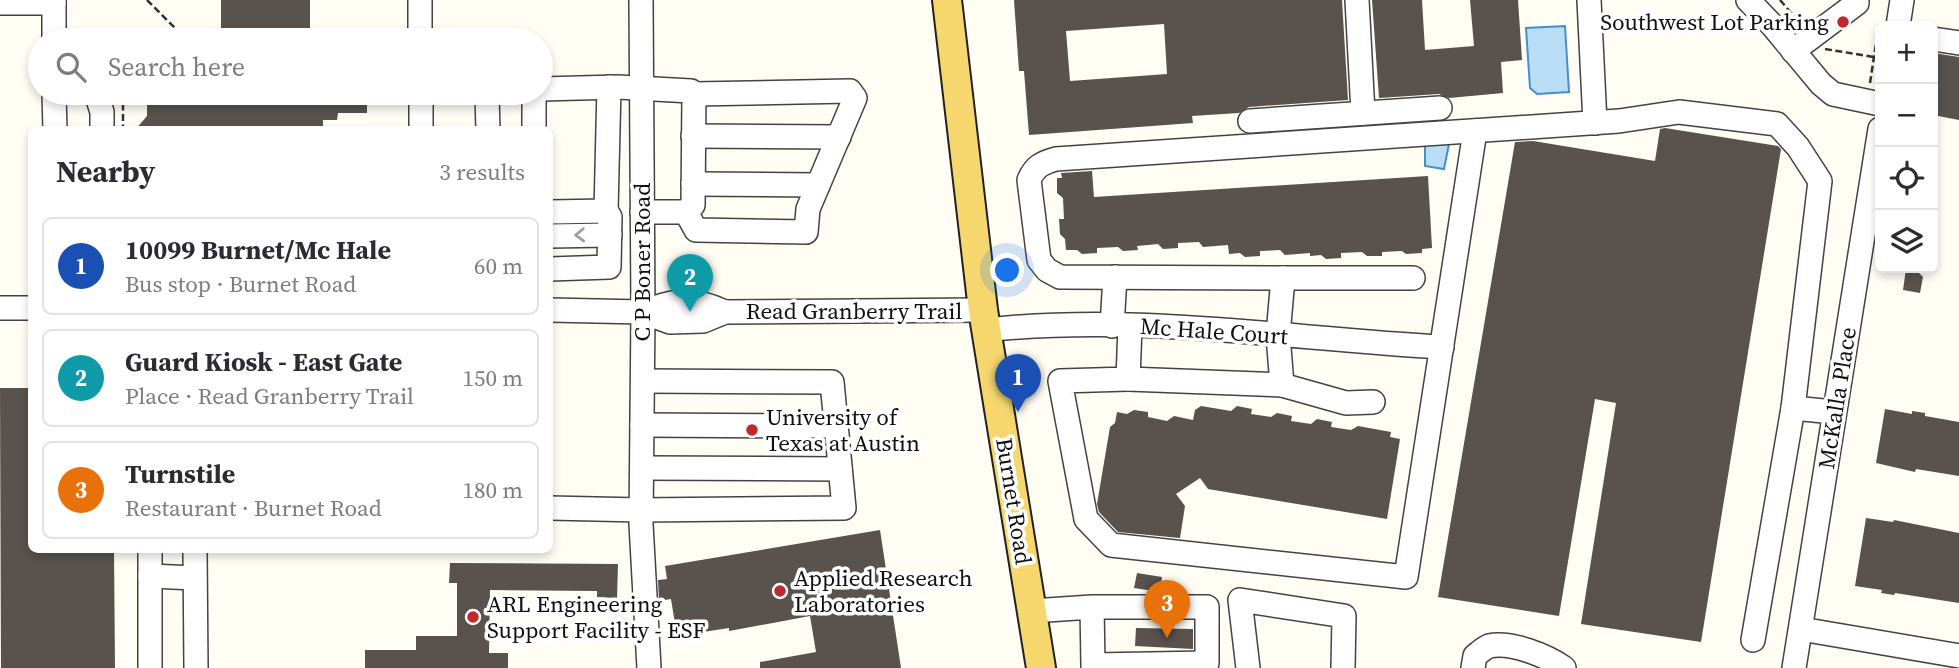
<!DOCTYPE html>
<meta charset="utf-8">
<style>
:root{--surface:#fff;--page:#f7f7f7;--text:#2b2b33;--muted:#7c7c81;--line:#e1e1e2;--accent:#b45309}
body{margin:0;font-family:"Source Serif 4",serif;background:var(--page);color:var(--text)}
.controls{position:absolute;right:21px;top:21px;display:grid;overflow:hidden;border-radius:10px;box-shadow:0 4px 10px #0003}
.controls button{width:63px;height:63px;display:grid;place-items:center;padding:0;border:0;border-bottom:2px solid var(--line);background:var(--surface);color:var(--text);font:35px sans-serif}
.you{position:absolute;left:1008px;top:271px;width:24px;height:24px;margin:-18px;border:5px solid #fff;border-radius:50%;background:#1a73e8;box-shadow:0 0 0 10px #1a73e833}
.badge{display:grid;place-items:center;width:46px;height:46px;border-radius:50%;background:var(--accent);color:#fff;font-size:23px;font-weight:700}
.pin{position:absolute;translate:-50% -58px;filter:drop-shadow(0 2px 4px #0008)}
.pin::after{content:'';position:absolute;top:37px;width:24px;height:21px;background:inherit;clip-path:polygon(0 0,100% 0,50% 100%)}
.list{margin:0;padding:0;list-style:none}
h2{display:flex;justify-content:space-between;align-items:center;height:91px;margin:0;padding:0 28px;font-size:30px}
h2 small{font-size:23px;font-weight:400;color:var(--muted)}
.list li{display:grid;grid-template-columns:46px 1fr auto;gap:21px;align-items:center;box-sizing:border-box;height:98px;margin:0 14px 14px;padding:0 14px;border:2px solid var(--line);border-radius:10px}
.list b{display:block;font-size:26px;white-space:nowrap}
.list p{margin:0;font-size:23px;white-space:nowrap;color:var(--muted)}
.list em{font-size:23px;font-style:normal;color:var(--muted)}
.icon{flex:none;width:38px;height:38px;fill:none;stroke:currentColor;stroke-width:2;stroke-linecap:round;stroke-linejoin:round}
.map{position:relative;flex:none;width:1959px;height:668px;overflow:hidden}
.search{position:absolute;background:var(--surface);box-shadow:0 4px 10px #0003;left:28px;top:28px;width:525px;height:77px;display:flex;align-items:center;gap:18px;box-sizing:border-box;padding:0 24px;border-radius:38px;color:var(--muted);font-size:26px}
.panel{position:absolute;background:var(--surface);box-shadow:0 4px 10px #0003;left:28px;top:126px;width:525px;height:427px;border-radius:10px}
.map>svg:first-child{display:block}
</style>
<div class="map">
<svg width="1959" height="668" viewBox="0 0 1959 668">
<rect width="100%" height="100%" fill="#fffdf4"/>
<g fill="#b9ddf5" stroke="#4291cb" stroke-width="2">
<path d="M1565,26l4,66 -32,2 -7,-6 -4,-60z"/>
<path d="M1425,141l24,3 -5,25 -19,-3z"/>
</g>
<g fill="#59524d" fill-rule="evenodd">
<rect x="221" y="0" width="89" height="40"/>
<path d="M1014,0h328l6,100 -99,7 -10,6 -47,3 1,7 -164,12 -5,-64h-5zM1164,24l3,50 -97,7 -4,-50z"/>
<path d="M1372,0h50l3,50 49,-4 -4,-46h48l4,60 -21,2 2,31 -54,5 -10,-4 -60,4z"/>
<path d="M1933,53l26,4v63l-26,-5z"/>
<path d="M147,93h220v20h-29l-1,7h-14v7h-39l1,3h-150l12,-14z"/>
<path d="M1665,128l113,18 3,3 -80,493 -120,-18 35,-221 -21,-4 -36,217 -121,-19 77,-455 18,-1 122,20 5,-32z"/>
<path d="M1092,171l2,26 334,-21 4,72 -10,1v4l-16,1 -4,-3 -20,1v4h-15l-5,-4 -21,1v5l-15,1 -5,-4 -11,1v-3l-25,2 -5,-5 -20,1v5l-15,1 -5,-4 -11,1 -1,-9 -25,2 -4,-5 -21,1v5l-15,1 -5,-5 -21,2 1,4 -15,1 -5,-4 -21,1v5l-15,1 -5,-4h-11l-1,-11 -5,-5 -1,-15h5l-1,-21 -6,-5v-15h5l-1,-5z"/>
<path d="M1906,269l11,2 6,6 -3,16 -17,-3z"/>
<path d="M0,388h32v162h82l1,118h-114z"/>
<path d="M1201,406l30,5 6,-5 15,3 -1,5 20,3 6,-4 15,3 -1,5 20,3 6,-5 15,3 -1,5 20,3 7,-4 33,6 -1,5 10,2 -13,80 -179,-30 -8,-11 -24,16 9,12 -5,32 -62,-6 -19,-20 -2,-8 13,-77 5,-4 2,-11 10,2 7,-4 14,2v5l19,4 7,-5 19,4 2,-10z"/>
<path d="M1885,409l27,5v-3l13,2v3l34,6v54l-43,-7 -1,3 -39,-9z"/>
<path d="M1866,518l27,4 1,-2 65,13v70l-64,-10 -1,2 -13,-2 1,-3 -27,-4z"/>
<path d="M880,530l21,138h-141v-6l56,-10 -6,-36 -81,15v-3l-52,8 -6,-37 -12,2 -1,-21 9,-1 -2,-13z"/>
<path d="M450,563l168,1 -1,34 -20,-1v-6l-107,-1 -1,63h19v15h-143v-18h51v-14h41v-53h-8z"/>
<path d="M1137,573l25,4 -2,15 -26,-4z"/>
<path d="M1136,628l57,1v20l-58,-3z"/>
</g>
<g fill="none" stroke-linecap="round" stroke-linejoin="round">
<defs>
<g id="minor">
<path d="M54,0v40"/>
<path d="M420,0v40"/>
<path d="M641,0l2,312 -2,212 8,144"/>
<path d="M1357,0l6,113"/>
<path d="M1589,0l6,123"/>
<path d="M1748,0l24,25 49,59 12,10 47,10"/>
<path d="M0,3h54"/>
<path d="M1898,26l4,-26"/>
<path d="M1933,39l26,4"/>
<path d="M1793,51l64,-48v-3"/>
<path d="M541,89l77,-2 73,4 3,3 -1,111 -7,7"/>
<path d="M54,93l1,37"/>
<path d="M96,93l6,19v18"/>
<path d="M421,93v37"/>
<path d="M484,93l3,3 1,34"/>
<path d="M1250,121l190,-13"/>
<path d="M534,130v-37"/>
<path d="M693,136l146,1"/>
<path d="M693,184l125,1"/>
<path d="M606,211l3,-124"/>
<path d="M550,212l56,-1 4,6 -1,50 -59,2"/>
<path d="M642,212h44"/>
<path d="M686,212l10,18 110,2 2,-23 47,-111 -5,-7 -156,3"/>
<path d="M550,236l60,-1"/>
<path d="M1283,278h130"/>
<path d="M0,308h32"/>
<path d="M550,310l93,2 27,10 33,-1 22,-9 258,-2"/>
<path d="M643,312c34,-13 49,-15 82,0"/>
<path d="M1112,326l3,-49"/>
<path d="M1130,326l-2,53 -68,2 26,138 25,26 295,32 69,-446"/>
<path d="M986,330c151,-17 305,9 456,17"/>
<path d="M1128,379l154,6 -4,-50 5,-57 -223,-1 -13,-7 -8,-10 -10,-80c6,-14 13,-17 27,-21l563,-38 60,-9 98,12 21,23 22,34 -27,227 -40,232"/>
<path d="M1282,385l64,18 27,-1"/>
<path d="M1793,408l41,4"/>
<path d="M642,425l194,1"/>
<path d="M642,468l198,1"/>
<path d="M550,508l91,2 203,-2 -12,-126 -189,-1"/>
<path d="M195,550l1,118"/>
<path d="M150,576l45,2"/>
<path d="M1032,611l60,-4h115v56l-114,2 -1,-58"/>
<path d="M1801,629l158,27"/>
<path d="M150,668v-118"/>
<path d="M1248,668l-8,-68 104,16 -1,52"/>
<path d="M1473,668l2,-12c5,-4 9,-8 14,-10 22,-5 58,10 75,22"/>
<path d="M1794,668l86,-539"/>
</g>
<path id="major" d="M947,0l36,310 58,358"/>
</defs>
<use href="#minor" stroke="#434343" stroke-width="26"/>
<use href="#major" stroke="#212121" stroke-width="32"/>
<g stroke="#323232" stroke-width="2.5" stroke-dasharray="7 3.5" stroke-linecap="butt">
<path d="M147,0l40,40"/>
<path d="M1780,0l19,22"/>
<path d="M176,40l5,-6"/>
<path d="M1825,49l49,8"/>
<path d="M1870,83l9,-59"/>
<path d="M123,93v37"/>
</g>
<use href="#minor" stroke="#fff" stroke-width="23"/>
<use href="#major" stroke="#f5d76d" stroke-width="28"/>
</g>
<defs><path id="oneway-chevron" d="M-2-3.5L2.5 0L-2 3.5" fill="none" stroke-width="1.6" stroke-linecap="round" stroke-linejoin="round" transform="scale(1.75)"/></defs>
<use stroke="#9f9f9f" href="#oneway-chevron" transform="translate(580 235) rotate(178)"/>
<g fill="#bf2a2d" stroke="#fff" stroke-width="2.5">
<circle cx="1843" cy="22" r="7"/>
<circle cx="752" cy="430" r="7"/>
<circle cx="780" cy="591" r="7"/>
<circle cx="473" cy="617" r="7"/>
</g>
<g text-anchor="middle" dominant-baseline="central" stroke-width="7" stroke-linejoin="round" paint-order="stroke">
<g font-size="23" fill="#101010" stroke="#fff" text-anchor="start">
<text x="1829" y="22" text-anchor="end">Southwest Lot Parking</text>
<text x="766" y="417">University of<tspan x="766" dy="26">Texas at Austin</tspan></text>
<text x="794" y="578">Applied Research<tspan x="794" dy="26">Laboratories</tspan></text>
<text x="487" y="604">ARL Engineering<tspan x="487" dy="26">Support Facility - ESF</tspan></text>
</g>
<g font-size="23" fill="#101010" stroke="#fff">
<text transform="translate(642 262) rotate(-90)">C P Boner Road</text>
<text x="854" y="311">Read Granberry Trail</text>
<text transform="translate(1214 331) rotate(4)">Mc Hale Court</text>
<text transform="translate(1837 398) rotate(-81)">McKalla Place</text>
<text transform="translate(1014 501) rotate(81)">Burnet Road</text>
</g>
</g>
</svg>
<div class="controls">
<button>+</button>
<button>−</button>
<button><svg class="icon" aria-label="locate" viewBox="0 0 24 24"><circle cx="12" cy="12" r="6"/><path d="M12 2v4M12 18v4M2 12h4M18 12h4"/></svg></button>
<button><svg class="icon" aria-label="layers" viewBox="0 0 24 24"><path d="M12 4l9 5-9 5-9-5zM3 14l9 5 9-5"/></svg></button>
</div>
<div class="you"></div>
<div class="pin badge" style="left:1018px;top:412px;background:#1a4fb4">1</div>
<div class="pin badge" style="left:690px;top:312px;background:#0f9aa8">2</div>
<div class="pin badge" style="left:1167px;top:638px;background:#e8710a">3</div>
<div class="search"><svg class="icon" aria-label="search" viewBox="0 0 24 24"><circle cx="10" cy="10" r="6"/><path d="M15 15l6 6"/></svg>Search here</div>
<section class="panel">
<h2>Nearby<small>3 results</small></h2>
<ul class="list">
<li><span class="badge" style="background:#1a4fb4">1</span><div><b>10099 Burnet/Mc Hale</b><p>Bus stop · Burnet Road</p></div><em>60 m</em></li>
<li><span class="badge" style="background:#0f9aa8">2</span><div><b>Guard Kiosk - East Gate</b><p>Place · Read Granberry Trail</p></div><em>150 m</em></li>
<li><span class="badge" style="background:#e8710a">3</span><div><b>Turnstile</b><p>Restaurant · Burnet Road</p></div><em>180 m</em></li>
</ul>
</section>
</div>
